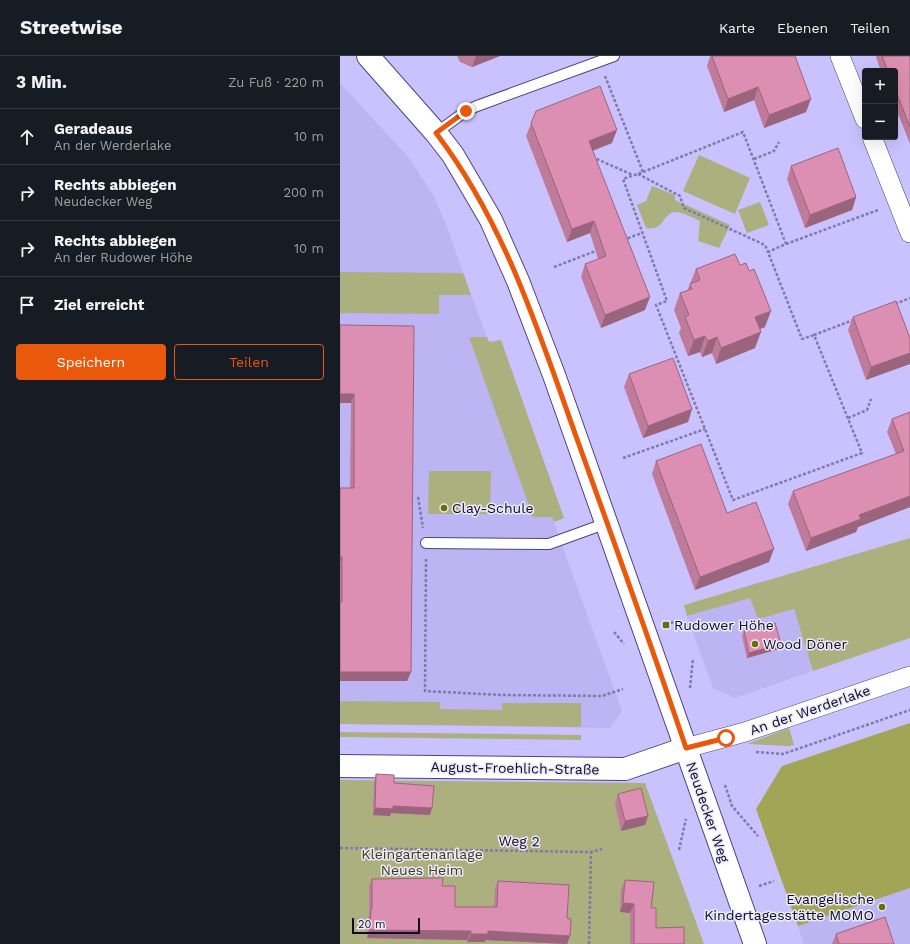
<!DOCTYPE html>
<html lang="de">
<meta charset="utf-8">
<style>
:root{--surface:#171b24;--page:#242831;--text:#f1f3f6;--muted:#9ea1a6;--line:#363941;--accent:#ea580c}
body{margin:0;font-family:"Work Sans",sans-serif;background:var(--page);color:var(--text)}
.controls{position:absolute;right:12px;top:12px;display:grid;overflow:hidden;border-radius:4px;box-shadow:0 4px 16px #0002}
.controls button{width:36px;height:36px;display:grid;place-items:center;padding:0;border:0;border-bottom:1px solid var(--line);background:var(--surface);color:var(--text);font:20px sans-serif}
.scale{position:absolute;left:12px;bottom:10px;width:68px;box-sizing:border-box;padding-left:4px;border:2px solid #100a24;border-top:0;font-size:11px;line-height:14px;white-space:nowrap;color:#100a24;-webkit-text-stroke:3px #ebeaf9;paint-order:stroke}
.stop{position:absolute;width:12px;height:12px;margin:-9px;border:3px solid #ea580c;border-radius:50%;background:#fff}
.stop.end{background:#ea580c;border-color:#fff;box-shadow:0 1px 4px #0008}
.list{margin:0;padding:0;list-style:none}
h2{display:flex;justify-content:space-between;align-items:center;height:52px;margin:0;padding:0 16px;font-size:17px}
h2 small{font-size:13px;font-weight:400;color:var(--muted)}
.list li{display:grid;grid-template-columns:26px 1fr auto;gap:12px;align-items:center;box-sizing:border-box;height:56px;padding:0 16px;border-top:1px solid var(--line)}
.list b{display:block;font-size:15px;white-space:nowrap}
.list p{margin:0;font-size:13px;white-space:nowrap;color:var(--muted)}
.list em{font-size:13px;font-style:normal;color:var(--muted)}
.actions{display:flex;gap:8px;padding:12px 16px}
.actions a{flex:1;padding:9px 0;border:1px solid var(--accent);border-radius:4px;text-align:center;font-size:14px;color:var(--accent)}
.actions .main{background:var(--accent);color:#fff}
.icon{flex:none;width:22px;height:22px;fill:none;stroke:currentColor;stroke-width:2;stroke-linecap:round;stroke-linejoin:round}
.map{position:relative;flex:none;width:570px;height:888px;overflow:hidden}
header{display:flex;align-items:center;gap:24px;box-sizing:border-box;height:56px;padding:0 20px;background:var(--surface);border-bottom:1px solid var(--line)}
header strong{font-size:19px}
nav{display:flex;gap:22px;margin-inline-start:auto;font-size:14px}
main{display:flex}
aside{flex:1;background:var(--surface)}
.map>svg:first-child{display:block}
</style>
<header>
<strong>Streetwise</strong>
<nav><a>Karte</a><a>Ebenen</a><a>Teilen</a></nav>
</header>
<main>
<aside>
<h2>3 Min.<small>Zu Fuß · 220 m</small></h2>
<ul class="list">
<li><svg class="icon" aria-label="ahead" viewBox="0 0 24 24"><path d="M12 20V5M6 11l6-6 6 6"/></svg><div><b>Geradeaus</b><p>An der Werderlake</p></div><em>10 m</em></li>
<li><svg class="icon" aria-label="right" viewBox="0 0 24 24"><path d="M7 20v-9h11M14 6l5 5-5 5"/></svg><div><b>Rechts abbiegen</b><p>Neudecker Weg</p></div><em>200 m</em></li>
<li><svg class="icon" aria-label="right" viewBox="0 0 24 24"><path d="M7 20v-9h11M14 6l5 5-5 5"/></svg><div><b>Rechts abbiegen</b><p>An der Rudower Höhe</p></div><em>10 m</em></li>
<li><svg class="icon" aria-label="arrive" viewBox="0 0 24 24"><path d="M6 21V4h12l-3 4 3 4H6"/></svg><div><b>Ziel erreicht</b></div></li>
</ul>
<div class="actions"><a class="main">Speichern</a><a>Teilen</a></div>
</aside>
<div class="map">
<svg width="570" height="888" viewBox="0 0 570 888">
<rect width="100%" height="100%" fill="#cac2fe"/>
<g fill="#bcb4f3">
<path d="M0,27l69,75 23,35 13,29 177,489 -12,17 -270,-4z"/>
<path d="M410,541l8,22 36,-10 19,62 -78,27 -22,-10 -26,-72z"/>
<path d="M570,832v56h-106l-6,-18z"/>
</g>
<g fill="#acaf7e">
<path d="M359,99l51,23 -15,36 -52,-23z"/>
<path d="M312,130l23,9v5l55,25 -11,23 -21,-7 2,-20c-7,-3 -17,-9 -25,-9 -13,1 -10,20 -29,16l-9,-23 9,-4z"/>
<path d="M420,146l9,23 -22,8 -9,-23z"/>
<path d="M0,216l123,1 8,22h-32v19l-99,-1z"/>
<path d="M129,281h18l2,5 12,-2 63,178 -10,4 -2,-5h-19z"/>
<path d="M89,415h62l-1,43h-62z"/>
<path d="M570,482v100l-97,33 -19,-62 -36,10 -8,-21 -63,18 -3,-11z"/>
<path d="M0,645l100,1v7l62,1v-7h79v24l-241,-3z"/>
<path d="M449,672l5,17 -5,1 -42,-2z"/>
<path d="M0,676l241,3v5l-241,-3z"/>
<path d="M0,724l305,3 59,161h-364z"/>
</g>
<path fill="#a2a555" d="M570,667v165l-112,38 -42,-117 26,-43z"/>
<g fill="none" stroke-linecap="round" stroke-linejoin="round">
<defs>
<g id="service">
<path d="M96,77l30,-22 11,-5 137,-50"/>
<path d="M86,487l123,1 58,-21"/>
</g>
<g id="minor">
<path d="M500,0l25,63"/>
<path d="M532,81l38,96"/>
<path d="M346,692l59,-16 165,-56"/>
</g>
<g id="tertiary">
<path d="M28,0l68,77 17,22 38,65 27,61 36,94 201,569"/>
<path d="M0,710l285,3 61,-21"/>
</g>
</defs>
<use href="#service" stroke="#4f4281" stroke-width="12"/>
<use href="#minor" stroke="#4f4281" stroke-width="20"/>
<use href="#tertiary" stroke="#4f4281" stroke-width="24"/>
<g stroke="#817aa8" stroke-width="2.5" stroke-dasharray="3 2" stroke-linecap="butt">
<path d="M265,20l38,96 -20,7 44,122 -11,4 77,195 129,-47 -48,-118 39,-15"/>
<path d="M252,101l41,18"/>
<path d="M414,103l20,-8 5,-9"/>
<path d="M303,116l100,-40 43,112 -18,8 34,87 12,-4"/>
<path d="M298,118l42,22 4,12 81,37 3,7"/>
<path d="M283,184l19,-7"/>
<path d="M446,188l92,-34"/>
<path d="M214,211l44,-17"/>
<path d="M555,248l15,-6"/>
<path d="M508,362l19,-8 4,-11"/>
<path d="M283,402l82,-29"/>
<path d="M78,441l5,31"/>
<path d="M86,503l-1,132 77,4 100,1 21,-7"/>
<path d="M326,569l13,-5"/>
<path d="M274,576l10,12"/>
<path d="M350,632l3,-30"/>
<path d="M416,696l27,2 127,-44"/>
<path d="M385,729l7,21 26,30"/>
<path d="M0,792l251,4 11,-3"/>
<path d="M339,794l7,-31"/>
<path d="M419,830l15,-5"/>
<path d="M249,888l2,-92"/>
</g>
<use href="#service" stroke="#fff" stroke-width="10"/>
<use href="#minor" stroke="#fff" stroke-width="19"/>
<use href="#tertiary" stroke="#fff" stroke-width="22"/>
</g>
<g fill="#be7b9a">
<path d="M117,0h43l-28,11 -12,-5z"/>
<path d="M370,0h85l11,56 -42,16 -10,-28 -30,12 -17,-46z"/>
<path d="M536,0h34v88l-15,-38v-35h-14l-4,-11z"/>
<path d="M196,55l76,32 -20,8 53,159 -44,18 -20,-51 4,-13 13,-5 -8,-26 -23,9 -41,-106z"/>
<path d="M451,110l65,31 -4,13 -47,18 -18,-49z"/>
<path d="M356,213l69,58 -5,2 -5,19 -39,16 -4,-11 -10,4 -2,-5 -12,4 -9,-23 2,-5 -7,-18 6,-17 7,-2z"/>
<path d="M513,261l57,21 -44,42 -18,-50z"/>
<path d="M0,269l71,347 -4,9h-67v-193h10l1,-85h-11z"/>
<path d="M289,318l63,35 -4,13 -45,16 -19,-51z"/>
<path d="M570,356v95l-52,20 -2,5 -50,19 -18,-47 5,-13 103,-37 -9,-22 5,-13z"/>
<path d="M316,405l71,52 42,49 -74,28 -43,-116z"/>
<path d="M404,575l37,13 -2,5 -32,9 -5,-22z"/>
<path d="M36,718l18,9 36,32 -39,-2 -1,3 -17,-1 1,-33z"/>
<path d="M278,738l30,22 -3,9 -24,6 -6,-28z"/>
<path d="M32,823l70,7 13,21h39l1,-18 3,-8 69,37 3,18 -3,8 -82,-4v2h-18v-2l-100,-2 1,-20 1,-4v-27z"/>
<path d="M285,824l26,28 5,20 28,16h-54v-31l-10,-1 1,-22z"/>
<path d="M496,878l3,10h-7z"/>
</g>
<g fill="#9b647d">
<path d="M136,0h24l-28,11z"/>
<path d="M418,31l-4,13 -30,12 4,-13z"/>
<path d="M471,43l-5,13 -42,16 5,-13z"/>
<path d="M277,74l-5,13 -28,11 5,-13z"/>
<path d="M516,141l-4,13 -47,18 5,-13z"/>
<path d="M254,165l-4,12 -23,9 5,-13z"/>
<path d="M310,241l-5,13 -44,18 4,-13z"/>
<path d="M431,255l-6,16 -16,6 6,-16z"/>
<path d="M421,276l-6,16 -39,16 5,-16z"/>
<path d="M365,280l-5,16 -12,4 6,-16z"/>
<path d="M377,281l-5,16 -10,4 6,-16z"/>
<path d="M570,297v11l-44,16 5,-13z"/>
<path d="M0,338h14l-3,9h-11z"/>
<path d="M352,353l-4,13 -45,16 5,-12z"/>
<path d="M570,440v11l-52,20 -2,5 -50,19 5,-13 48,-23z"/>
<path d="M434,493l-5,13 -74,28 5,-13z"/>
<path d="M0,501h2l-2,6z"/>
<path d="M441,588l-2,5 -32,9 2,-5z"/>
<path d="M0,616h71l-4,9h-67z"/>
<path d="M53,750l39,2 -2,7 -39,-2 -1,3 -17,-1 2,-7z"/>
<path d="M308,760l-3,9 -24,6 4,-10z"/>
<path d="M283,847l11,1 -4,9 -10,-1z"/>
<path d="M30,874l101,1 -4,9 -100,-2z"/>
<path d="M148,875l82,5 -3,8 -82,-4v2h-18l4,-8z"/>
</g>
<g fill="#dd8fb3" stroke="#9b647d">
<path d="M372,0h83l16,43 -42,16 -11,-28 -30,12z"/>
<path d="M542,0h28v71l-15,-38v-18h-7z"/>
<path d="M260,30l17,44 -28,11 61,156 -45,18 -20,-51 21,-8 -12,-35 -22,8 -41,-106 5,-12z"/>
<path d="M498,92l18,49 -46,18 -19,-49z"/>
<path d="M395,198l5,11 6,-2 3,8 5,-2 17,42 -16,6 6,15 -40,16 -4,-11 -9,4 -3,-5 -11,4 -9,-23 4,-2 -9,-22 12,-4 -2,-5 10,-4 -4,-11z"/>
<path d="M556,245l14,37v15l-39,14 -18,-50z"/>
<path d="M0,269l74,1 -3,346h-71v-70h2v-45h-2v-69h14v-94h-14z"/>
<path d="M333,302l19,51 -44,17 -19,-52z"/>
<path d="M570,356v84l-51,19 2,4 -50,19 -18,-47 111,-40 -12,-32z"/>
<path d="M361,388l26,69 29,-11 18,47 -74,28 -44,-116z"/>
<path d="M435,567l6,21 -32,9 -5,-22z"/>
<path d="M36,718l18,1v8l40,3 -2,22 -39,-2v3l-18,-1z"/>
<path d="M301,732l7,28 -23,5 -7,-27z"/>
<path d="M103,822l-1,8h13v21h42l1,-26 71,4 -2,33 4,1 -1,17 -82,-5v3h-17v-3l-101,-1 1,-21h1v-30z"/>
<path d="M285,824l29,2 -3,26h5v20l28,-1v17h-50v-40l-11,-1z"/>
<path d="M545,861l9,27h-55l-3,-10z"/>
</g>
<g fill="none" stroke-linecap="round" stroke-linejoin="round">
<path stroke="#ea580c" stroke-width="5" d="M126,55l-30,22c69,90 103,200 141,306 37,103 74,205 109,309l40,-10"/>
</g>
<g fill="#6b6c0e" stroke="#ebeaf9" stroke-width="1.5">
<circle cx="104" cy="452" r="4"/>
<rect x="322" y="565" width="8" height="8" rx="2"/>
<circle cx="415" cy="588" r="4"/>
<circle cx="542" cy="851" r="4"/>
</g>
<g text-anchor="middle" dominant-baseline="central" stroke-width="3" stroke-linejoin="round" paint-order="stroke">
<g font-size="14" fill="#100a24" stroke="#ebeaf9" text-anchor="start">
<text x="112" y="452">Clay-Schule</text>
<text x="334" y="569">Rudower Höhe</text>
<text x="423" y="588">Wood Döner</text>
<text x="534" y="843" text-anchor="end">Evangelische<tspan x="534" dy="16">Kindertagesstätte MOMO</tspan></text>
</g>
<g font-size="14" fill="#100a24" stroke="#ebeaf9">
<text transform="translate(470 654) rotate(-19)">An der Werderlake</text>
<text transform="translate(175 712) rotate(1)">August-Froehlich-Straße</text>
<text transform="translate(368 756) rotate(71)">Neudecker Weg</text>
<text transform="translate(179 785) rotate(1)">Weg 2</text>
</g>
<g font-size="14" fill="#3a3b18" stroke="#ebeaf9">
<text x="82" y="798">Kleingartenanlage<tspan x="82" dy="16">Neues Heim</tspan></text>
</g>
</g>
</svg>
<div class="controls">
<button>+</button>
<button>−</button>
</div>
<div class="scale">20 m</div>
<div class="stop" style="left:386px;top:682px"></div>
<div class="stop end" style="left:126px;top:55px"></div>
</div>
</main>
